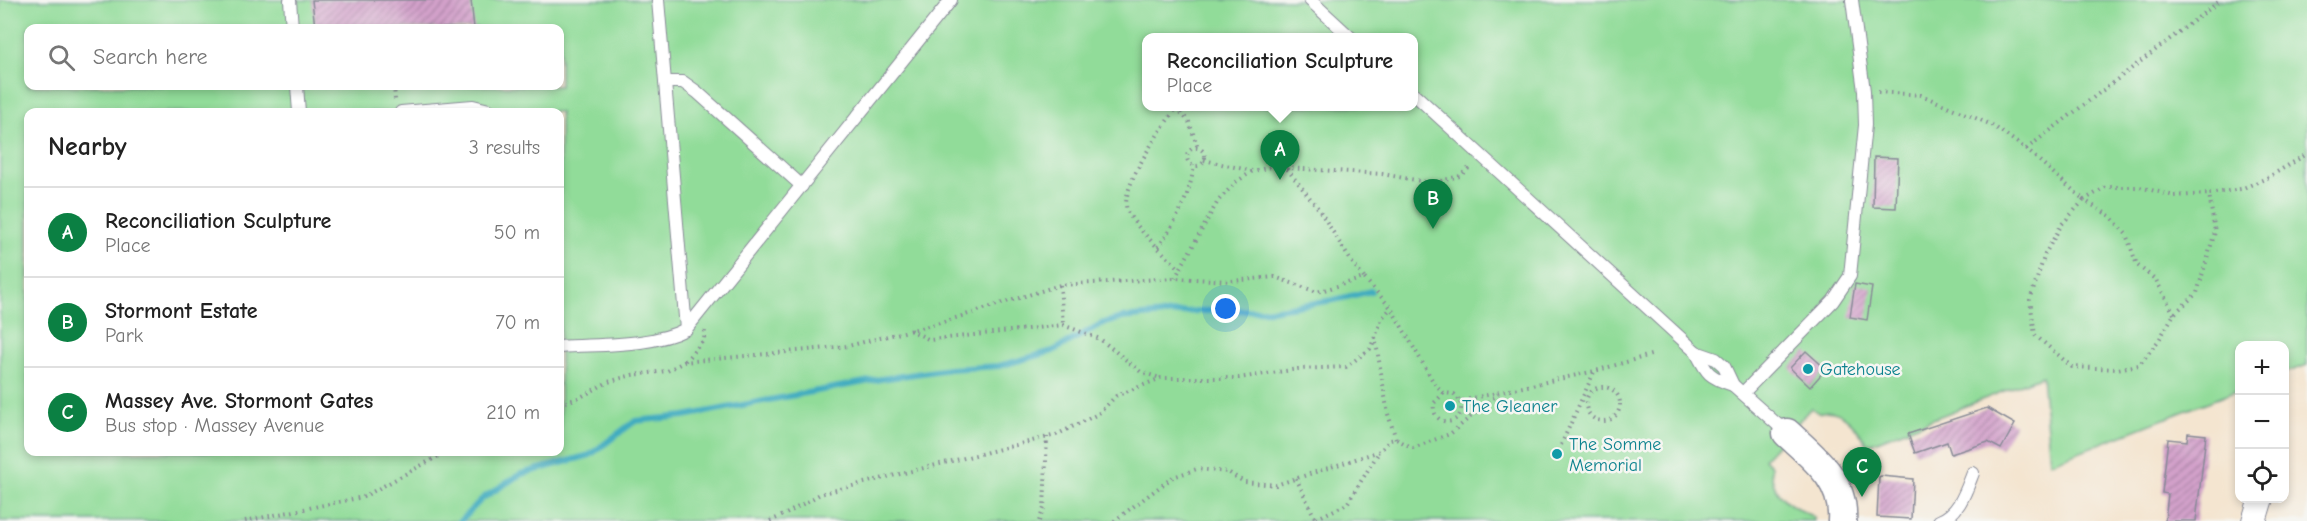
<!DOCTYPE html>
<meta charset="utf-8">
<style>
:root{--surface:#fff;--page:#f2f2f2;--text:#222;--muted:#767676;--line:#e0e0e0;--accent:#0b8043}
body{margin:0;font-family:"Comic Neue",sans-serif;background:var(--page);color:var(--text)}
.controls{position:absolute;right:18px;bottom:18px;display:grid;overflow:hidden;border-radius:12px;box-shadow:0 3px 9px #0003}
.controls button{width:54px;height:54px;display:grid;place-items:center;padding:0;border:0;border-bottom:2px solid var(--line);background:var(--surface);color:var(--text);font:30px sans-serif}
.you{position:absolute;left:1226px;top:309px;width:21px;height:21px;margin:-15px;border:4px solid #fff;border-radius:50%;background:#1a73e8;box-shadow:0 0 0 9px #1a73e833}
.badge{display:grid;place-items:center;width:39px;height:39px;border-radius:50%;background:var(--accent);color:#fff;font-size:20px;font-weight:700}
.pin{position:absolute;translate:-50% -50px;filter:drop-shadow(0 2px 3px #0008)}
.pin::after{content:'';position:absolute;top:32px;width:21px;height:18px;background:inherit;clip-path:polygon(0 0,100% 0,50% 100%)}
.popup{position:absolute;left:1142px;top:33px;width:276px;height:78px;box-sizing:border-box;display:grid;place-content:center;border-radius:12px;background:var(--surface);filter:drop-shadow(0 2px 4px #0005);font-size:20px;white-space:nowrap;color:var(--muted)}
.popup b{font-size:22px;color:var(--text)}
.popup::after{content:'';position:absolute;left:50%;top:100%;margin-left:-12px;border:12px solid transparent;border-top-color:var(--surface)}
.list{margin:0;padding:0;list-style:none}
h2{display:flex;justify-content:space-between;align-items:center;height:78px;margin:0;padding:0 24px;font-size:26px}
h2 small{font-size:20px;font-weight:400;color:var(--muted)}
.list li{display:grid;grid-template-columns:39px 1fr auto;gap:18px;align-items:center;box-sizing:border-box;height:90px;padding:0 24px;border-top:2px solid var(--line)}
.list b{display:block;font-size:22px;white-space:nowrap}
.list p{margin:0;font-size:20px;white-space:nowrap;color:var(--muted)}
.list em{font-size:20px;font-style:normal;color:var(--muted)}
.icon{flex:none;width:33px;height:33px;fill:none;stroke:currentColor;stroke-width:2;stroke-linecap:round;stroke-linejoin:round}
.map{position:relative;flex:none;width:2307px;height:521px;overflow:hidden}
.search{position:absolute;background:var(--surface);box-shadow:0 3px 9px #0003;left:24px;top:24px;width:540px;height:66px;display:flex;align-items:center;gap:15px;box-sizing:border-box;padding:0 21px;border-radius:12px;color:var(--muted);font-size:22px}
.panel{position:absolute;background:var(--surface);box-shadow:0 3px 9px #0003;left:24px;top:108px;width:540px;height:348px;border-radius:12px}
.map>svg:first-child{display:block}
</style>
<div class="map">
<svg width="2307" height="521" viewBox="0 0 2307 521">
<defs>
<pattern id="building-hatch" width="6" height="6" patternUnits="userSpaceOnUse" patternTransform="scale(1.5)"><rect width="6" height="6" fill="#d3a1ca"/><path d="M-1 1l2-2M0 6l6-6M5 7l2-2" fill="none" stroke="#aa84a7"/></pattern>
</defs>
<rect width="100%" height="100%" fill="#f6f6f2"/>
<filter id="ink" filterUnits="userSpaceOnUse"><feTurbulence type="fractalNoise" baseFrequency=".0167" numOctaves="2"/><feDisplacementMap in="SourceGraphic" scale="12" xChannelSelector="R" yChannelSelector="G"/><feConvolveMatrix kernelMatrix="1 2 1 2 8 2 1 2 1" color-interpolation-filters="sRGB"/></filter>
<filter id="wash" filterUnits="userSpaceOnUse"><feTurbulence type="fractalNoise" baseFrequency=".008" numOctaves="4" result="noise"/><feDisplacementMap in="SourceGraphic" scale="24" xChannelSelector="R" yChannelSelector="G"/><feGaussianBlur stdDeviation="1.35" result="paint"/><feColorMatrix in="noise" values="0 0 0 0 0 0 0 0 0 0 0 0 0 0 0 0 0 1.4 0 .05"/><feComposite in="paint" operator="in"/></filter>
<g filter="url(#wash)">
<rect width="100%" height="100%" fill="#f4e5d0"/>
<path fill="#91dc99" stroke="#56867c" stroke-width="1.5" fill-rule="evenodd" d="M0,0h2307v365l-22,8 -1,-27h-44l-1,44 -189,73 -8,-87 -175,69c-10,-18 -26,-40 -49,-32l-7,-5 -47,51 7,7c-1,30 20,40 43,51v4h-1814zM28,28h532v58h-532zM1146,38h268v68h-268zM28,112h532v340h-532z"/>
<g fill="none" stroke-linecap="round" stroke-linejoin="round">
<path stroke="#41acc0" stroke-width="6" d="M460,521l23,-23 38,-24 69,-19 45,-34 49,-5 197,-37 68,-10 50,-3 54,-15 48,-27 21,-6 75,-7 74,-1 63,-10 37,-9"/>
</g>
<g id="blocks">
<g fill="url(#building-hatch)">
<path d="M312,0h159l3,28h-159z"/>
<path d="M1874,157l24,1 -2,50 -23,-1z"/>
<path d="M1855,284l17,3 -5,33 -17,-3z"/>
<path d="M1806,351l20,18 -16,18 -20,-19z"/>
<path d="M1987,408l28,16 -14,25 -13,-7 -37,12 -4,-12 -32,11 -7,-19z"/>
<path d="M2188,433l18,2 -10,86h-31l3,-27 -6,-1 6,-54 19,2z"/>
<path d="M1881,476l32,3 -2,40 -34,-2 2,-40z"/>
</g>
</g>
</g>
<g filter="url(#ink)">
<use href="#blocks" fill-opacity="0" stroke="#888a97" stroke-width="1.5"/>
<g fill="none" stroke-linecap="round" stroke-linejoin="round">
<defs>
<g id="service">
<path d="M290,0l2,28"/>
<path d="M658,0l28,329"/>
<path d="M1310,0l41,38"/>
<path d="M665,82h18l14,10 105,94"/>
<path d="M297,86l2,26"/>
<path d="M1414,94l282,258c11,22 13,25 37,33"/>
<path d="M401,112l72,-6 16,4 1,2"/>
<path d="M560,347c38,-3 92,0 126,-18l265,-329"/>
<path d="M1696,352l20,7 8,7 9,19 54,48"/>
<path d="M1743,393l90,-92 17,-25 15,-151 -1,-34 -12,-91"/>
<path d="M1939,521c20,-7 27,-30 34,-48"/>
</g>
<path id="minor" d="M2254,521l7,-23"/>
<path id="tertiary" d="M1787,433c27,25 58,47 55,88"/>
</defs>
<use href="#service" stroke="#888a97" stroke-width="14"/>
<use href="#minor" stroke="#888a97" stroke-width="26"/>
<use href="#tertiary" stroke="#888a97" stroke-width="31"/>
<g stroke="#888a97" stroke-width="4" stroke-dasharray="1.5 4.5" stroke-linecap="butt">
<path d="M394,86l1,14"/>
<path d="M1878,92l43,3 71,30 34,24 195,-149"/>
<path d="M1178,106c-14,18 -59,82 -51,104 6,16 40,46 53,59"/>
<path d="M1177,108l12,14 9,26"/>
<circle cx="1196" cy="157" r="9"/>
<path d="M2026,149l58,51 -22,24 -17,30 -15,46 5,35 37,32 45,2 22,-4 20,-25 15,-26 23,-21 18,-61 -6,-38 32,-5 26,-11 40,-24"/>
<path d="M1204,160l48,11"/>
<path d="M1287,169l31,39 33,53 13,17"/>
<path d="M1158,247c18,-25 32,-51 36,-82"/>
<path d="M1175,278l43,-77 18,-19 17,-11 19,-4 110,7 50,9 28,-7 9,-8"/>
<path d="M1060,285l3,40"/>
<path d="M2174,314l-18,-34 -19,-15 -11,-31 -16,-18 -26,-16 22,-13h34l34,9 35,-2"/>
<path d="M910,330l20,10 133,-15 37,14 41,33 19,6"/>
<path d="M1375,337l13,77 8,25"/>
<path d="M685,361l19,-21 1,-9"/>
<circle cx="1603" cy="404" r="17"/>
<path d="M1444,393l-10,10c-4,26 34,24 26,-2"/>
<path d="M560,404l21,-7 27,-15 24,-7 35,-4 17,-9 164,-16 92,-23 120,-38 115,-7 56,3 44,-4 42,15 47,-14 27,30 43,75 10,10 10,1 6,7 135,-30 59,-17"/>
<path d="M1561,445l33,-73"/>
<path d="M1296,478l19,40 -2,1"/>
<path d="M245,521l118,-24 83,-45"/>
<path d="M770,521l16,-7 34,-20 236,-59 42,-21 18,-18 45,-18h78l59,-9 48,-2 24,-18 13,-32 8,-9"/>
<path d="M1039,521l5,-13 3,-71"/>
<path d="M1114,521l59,-44 24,-8 31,3 16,10 32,3 104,-34 10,-11 6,-1 17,9 37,-14 48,-40"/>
<path d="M1311,521l36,-17 32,-52"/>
</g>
<use href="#service" stroke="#fff" stroke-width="12"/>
<use href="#minor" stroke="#fff" stroke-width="24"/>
<use href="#tertiary" stroke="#fff" stroke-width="28"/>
</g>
</g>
<g fill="#0f9aa8" stroke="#f6f6f2" stroke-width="2">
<circle cx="1808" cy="369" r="6"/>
<circle cx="1450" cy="406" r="6"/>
<circle cx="1557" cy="454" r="6"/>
</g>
<g text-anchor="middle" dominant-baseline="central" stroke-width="5" stroke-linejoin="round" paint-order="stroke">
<g font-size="18" fill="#0d838f" stroke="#f6f6f2" text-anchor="start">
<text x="1820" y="369">Gatehouse</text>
<text x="1462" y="406">The Gleaner</text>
<text x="1569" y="444">The Somme<tspan x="1569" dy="21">Memorial</tspan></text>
</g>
</g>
</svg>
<div class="controls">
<button>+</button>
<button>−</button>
<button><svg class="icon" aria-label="locate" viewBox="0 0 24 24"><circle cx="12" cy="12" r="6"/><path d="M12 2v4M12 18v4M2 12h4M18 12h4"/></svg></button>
</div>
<div class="you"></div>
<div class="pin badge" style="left:1280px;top:180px">A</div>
<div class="popup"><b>Reconciliation Sculpture</b>Place</div>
<div class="pin badge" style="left:1433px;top:229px">B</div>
<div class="pin badge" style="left:1862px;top:497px">C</div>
<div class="search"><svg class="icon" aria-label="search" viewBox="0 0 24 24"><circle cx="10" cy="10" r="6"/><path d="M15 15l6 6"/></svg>Search here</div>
<section class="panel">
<h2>Nearby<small>3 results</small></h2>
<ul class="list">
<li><span class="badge">A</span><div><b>Reconciliation Sculpture</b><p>Place</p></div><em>50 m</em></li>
<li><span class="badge">B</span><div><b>Stormont Estate</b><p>Park</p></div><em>70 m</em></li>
<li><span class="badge">C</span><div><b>Massey Ave. Stormont Gates</b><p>Bus stop · Massey Avenue</p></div><em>210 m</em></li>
</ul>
</section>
</div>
